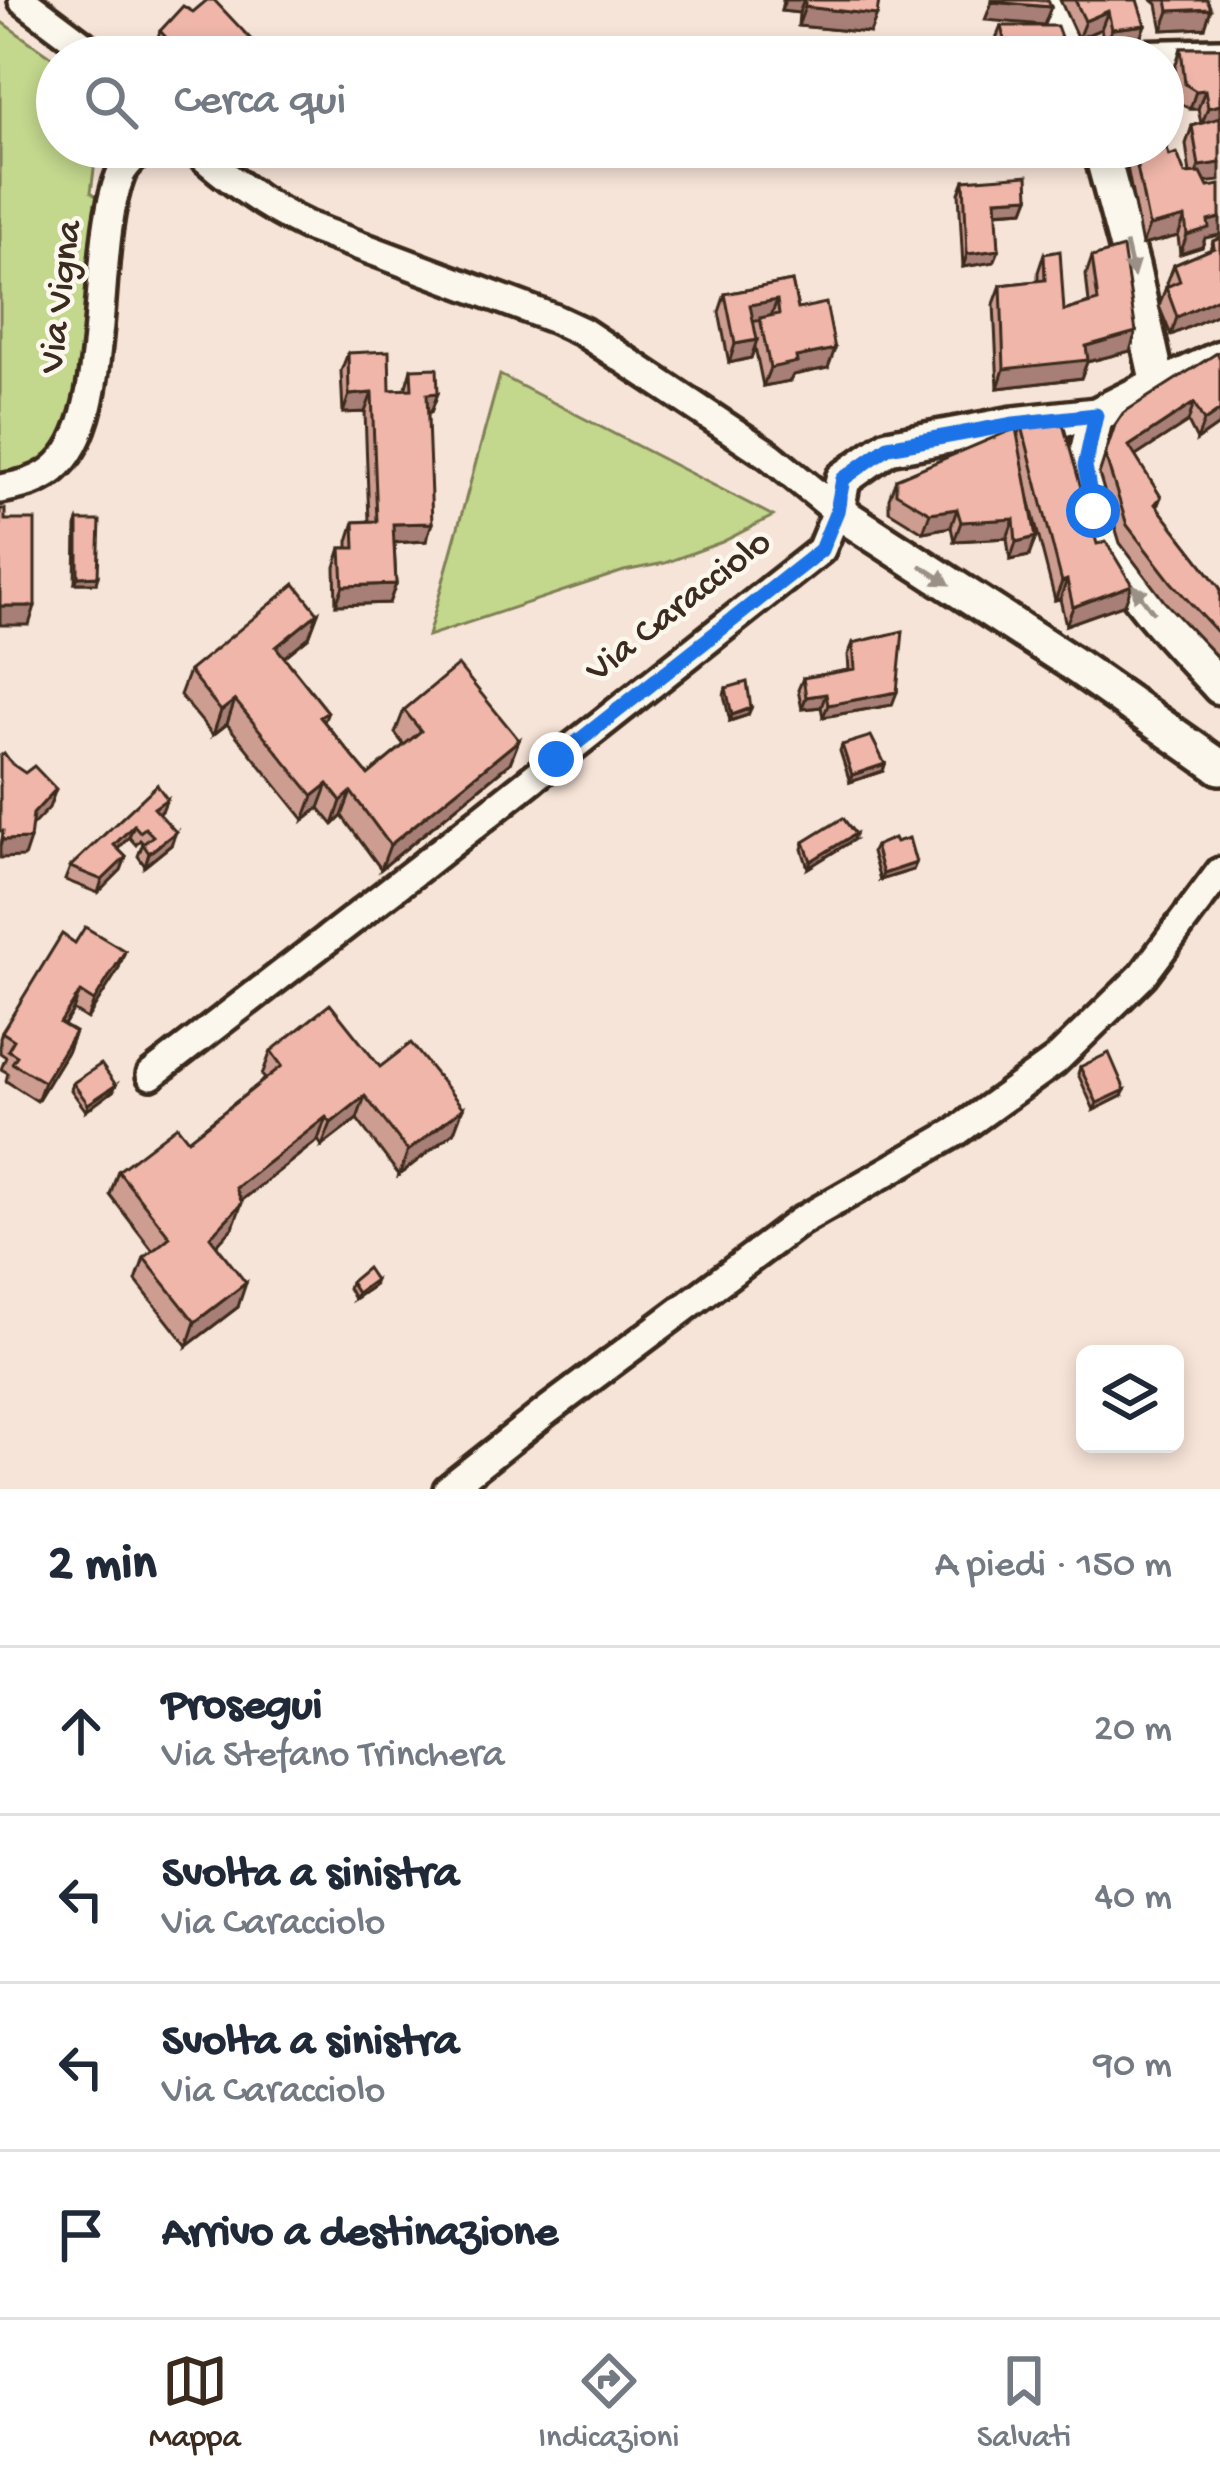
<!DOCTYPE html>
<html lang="it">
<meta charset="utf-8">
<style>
:root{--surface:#fff;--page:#f2f2f3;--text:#1f2937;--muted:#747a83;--line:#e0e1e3;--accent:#3b2a1e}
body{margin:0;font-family:"Gochi Hand",sans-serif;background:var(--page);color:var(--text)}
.controls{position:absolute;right:36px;bottom:36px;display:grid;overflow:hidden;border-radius:18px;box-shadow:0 6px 18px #0003}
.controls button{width:108px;height:108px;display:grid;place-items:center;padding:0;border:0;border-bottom:3px solid var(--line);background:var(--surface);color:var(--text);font:60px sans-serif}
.stop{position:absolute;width:36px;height:36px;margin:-27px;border:9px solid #1a73e8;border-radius:50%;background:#fff}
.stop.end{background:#1a73e8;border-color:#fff;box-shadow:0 3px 12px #0008}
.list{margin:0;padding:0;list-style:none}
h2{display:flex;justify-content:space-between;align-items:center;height:156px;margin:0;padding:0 48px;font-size:51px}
h2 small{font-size:39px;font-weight:400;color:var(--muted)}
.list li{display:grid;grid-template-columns:78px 1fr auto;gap:36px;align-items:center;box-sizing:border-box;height:168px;padding:0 48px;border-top:3px solid var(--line)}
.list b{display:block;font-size:45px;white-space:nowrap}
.list p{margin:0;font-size:39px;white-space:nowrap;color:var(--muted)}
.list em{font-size:39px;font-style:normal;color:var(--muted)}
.icon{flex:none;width:66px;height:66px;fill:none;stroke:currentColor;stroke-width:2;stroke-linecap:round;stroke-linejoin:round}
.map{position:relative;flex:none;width:1220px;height:1489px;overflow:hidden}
.search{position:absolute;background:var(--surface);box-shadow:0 6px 18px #0003;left:36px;right:36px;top:36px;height:132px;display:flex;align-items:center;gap:30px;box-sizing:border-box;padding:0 42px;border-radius:66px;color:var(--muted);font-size:45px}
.sheet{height:828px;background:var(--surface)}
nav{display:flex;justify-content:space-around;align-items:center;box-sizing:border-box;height:168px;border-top:3px solid var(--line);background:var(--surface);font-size:33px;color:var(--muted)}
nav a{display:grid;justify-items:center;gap:6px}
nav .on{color:var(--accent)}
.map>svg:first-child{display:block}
</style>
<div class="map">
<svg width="1220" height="1489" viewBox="0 0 1220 1489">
<rect width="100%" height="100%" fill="#f7e4d8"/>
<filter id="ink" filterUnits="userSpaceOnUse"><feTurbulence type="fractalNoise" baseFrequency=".00833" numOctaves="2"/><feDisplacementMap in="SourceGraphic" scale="24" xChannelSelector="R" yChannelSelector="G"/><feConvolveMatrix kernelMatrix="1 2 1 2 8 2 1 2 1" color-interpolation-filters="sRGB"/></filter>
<g filter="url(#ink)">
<g fill="#c3d78d" stroke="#7f8056" stroke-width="3">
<path d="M0,21l57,40v86h40l-6,45 9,7 -19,190 -26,63 -32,23 -23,2z"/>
<path d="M500,375l273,141 -51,26 -57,21 -41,8 -196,65z"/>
</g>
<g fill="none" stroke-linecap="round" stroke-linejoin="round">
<defs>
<g id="minor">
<path d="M23,0l76,57"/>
<path d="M1071,56l149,-3"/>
<path d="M1158,384l62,-29"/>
<path d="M0,489c22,-4 43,-8 59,-25 54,-53 32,-215 61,-288 4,-11 16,-20 24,-29"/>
<path d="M151,1075l270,-208 400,-317 16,-39 -67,-55 -187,-124 -28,-13 -248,-93c-44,-21 -79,-47 -115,-79"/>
<path d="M448,1489l100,-79 251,-188 157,-90 99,-71 88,-86 77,-103"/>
</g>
<g id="tertiary">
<path d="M1047,0l24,57"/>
<path d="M1100,147l32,119 26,118 -62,31 -82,9 -126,23 -45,32 -6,32 233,151 150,105"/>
<path d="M1096,415c-3,17 -11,37 -10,54 5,89 78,157 134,218"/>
</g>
</defs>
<use href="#minor" stroke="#3b2a1e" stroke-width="36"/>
<use href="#tertiary" stroke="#3b2a1e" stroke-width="42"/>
<use href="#minor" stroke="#fbf7ec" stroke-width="27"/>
<use href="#tertiary" stroke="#fbf7ec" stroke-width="33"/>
</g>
<g fill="#ce9d91" stroke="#3b2a1e" stroke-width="3">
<path d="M783,0h96l-9,33 -72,-7 1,-13 -18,-2z"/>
<path d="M1060,0h77l1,43 -33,4 -4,-18 -23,10z"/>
<path d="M1152,0h55l-2,28 -43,2 -5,-26z"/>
<path d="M1001,26l67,31h-67l-5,-18z"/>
<path d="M160,31l98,26h-90l-12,-14z"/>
<path d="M1181,48h39l-14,135 -1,55 -3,9 -22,7 -2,-18 -36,9 -15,-78 -7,-20h43l22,27h5l-4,-30 6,-18 9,-3 -3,-14h-8l-12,-7 -3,-35z"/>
<path d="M964,180l65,17 -5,13 -28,2 3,38 -5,12 -31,5 -4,-74z"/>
<path d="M1220,238v75l-49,22 -12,-29 7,-19 2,-1 -1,-3 7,-18 36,-15 3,-9z"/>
<path d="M1044,254l20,57 25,-8 -3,-28 6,-18 44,75 -6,19 -43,11 -6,16 -83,10 -4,-84 7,-19 37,-4v-9z"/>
<path d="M792,281l6,28 30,59 -35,7 -3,6 -27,5 -8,-39 -4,11 -22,5 -10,-51 6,-18z"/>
<path d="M348,353l42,37h15l6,-21 27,24 -7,19h-3l-2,129 -32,2 2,41 -7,19 -53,2 -1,-38 6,-19h7v-7l6,-19 15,-1 -4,-109 -22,1 -2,-42z"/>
<path d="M1217,353l3,71 -23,16 -9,-18 -53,34 26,41 -4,10 63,81v72l-56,-59 -44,-58 -21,-69 16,-49z"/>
<path d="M1022,426l75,118 28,60 -59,21 -6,-26 -5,1 -27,-105 1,61 -19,4 -3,-22 -53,3 -3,-14 -28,5 -34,-21v-13l7,-19 121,-41z"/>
<path d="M78,521l18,62h-21l1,-56z"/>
<path d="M318,613l-9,24 -25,20 44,55 -4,10 44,53 36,-30 -9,-12 9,-23 115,30 -9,23 -129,106 -39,-53 -9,9 -14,-17 -15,12 -77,-96 -14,11 -33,-40 9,-24z"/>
<path d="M853,643l39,62 -69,12 -2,-10 -19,2 -4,-19 5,-12 46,-8 -1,-15z"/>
<path d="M726,688l25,20 -3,7 -18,6 -6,-26z"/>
<path d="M842,745l43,19 -2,7 -33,11 -10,-31z"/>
<path d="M157,785l5,26 -3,3 12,31 -26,21 -7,-10 5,-13 -3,-3 -4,5 -7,-8 -11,12 8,8 -5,13 -23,23 -33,-13 5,-13z"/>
<path d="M853,840l-45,28 -6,-19 2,-7z"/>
<path d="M896,842l20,21 -3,7 -33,10 -8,-28 3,-6z"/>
<path d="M75,943l50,8 -7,19 -31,49 -14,-9 -9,15 4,25 -31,51 -31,-20 2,-8 -7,-4 5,-12 -6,-4v-15l2,-6z"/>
<path d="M271,1051l109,16 74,65 -55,43 -42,-56 -35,27 -4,-6 -77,61 -8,26 -17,18 22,62 -51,39 -51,-65 8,-23 9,-7 -43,-56 8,-24 70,-31 77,-61 -3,-4z"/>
<path d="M1080,1067l42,29 -28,14 -16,-36z"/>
<path d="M73,1083l40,8 -27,20 -15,-21z"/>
<path d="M350,1282l23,4 -19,13 -6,-11z"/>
</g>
<g fill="#a77f76" stroke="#3b2a1e" stroke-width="3">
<path d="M785,0h19l-5,13 -18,-2z"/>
<path d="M992,2l59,5 -7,18 -59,-5z"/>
<path d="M805,7l72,8 -7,18 -72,-7z"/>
<path d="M1211,9l-6,19 -43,2 7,-19z"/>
<path d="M1108,11l-7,18 -23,10 7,-18z"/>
<path d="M1145,25l-7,18 -33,4 7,-18z"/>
<path d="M1205,90l-7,19h-8l6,-18z"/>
<path d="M1220,105v18l-19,3 7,-18z"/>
<path d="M1220,163v18l-28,3 7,-18z"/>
<path d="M1029,197l-5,13 -33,2 5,-13z"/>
<path d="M1185,217l-7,19 -36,9 7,-19z"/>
<path d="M1220,218v17l-15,3 -3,9 -22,7 7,-19 21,-14z"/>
<path d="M999,250l-5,12 -31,5 4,-13z"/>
<path d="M1220,297v16l-49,22 6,-18z"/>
<path d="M777,300l-7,19 -26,4 6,-18z"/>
<path d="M1136,332l-6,19 -43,11 -6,16 -83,10 6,-19z"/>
<path d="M757,340l-6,18 -22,5 6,-19z"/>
<path d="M835,349l-7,19 -35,7 -3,6 -27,5 7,-18 26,-11z"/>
<path d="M372,393l-7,19 -22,1 6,-18z"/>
<path d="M438,393l-7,19h-11l7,-18z"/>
<path d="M1194,403l-6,19 -66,43 7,-19z"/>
<path d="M1220,410v14l-23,16 7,-19z"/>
<path d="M957,509l-6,18 -28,5 7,-19z"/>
<path d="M1014,519l-7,19 -53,3 7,-19z"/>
<path d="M432,523l-6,18 -39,2 6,-19z"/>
<path d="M1036,537l-7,19 -19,4 6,-18z"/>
<path d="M98,576l-2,7h-21l3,-6z"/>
<path d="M1067,580l-7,19 -5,1 7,-18z"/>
<path d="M396,584l-7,19 -53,2 7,-19z"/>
<path d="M1132,585l-7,19 -59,21 7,-18z"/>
<path d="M0,606h35l-6,19h-29z"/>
<path d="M318,613l-9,24 -42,34 9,-24z"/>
<path d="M897,692l-5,13 -69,12 5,-12z"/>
<path d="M826,694l-5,13 -19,2 4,-12z"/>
<path d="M235,700l-8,24 -14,11 8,-24z"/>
<path d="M751,708l-3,7 -18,6 2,-6z"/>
<path d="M519,740l-9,23 -129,106 9,-24z"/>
<path d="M885,764l-2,7 -33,11 2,-7z"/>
<path d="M328,784l-9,24 -15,12 9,-24z"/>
<path d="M56,789l-7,19 -23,24 7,-18z"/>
<path d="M351,792l-9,24 -9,9 8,-24z"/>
<path d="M167,799l-5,12 -12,10 4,-13z"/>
<path d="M134,825l-5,12 -20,21 5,-13z"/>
<path d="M176,832l-5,13 -26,21 4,-13z"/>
<path d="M855,834l-2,6 -45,28 3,-7z"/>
<path d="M30,839l-6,18 -24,1v-11l2,-7z"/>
<path d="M126,857l-5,13 -23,23 4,-13z"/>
<path d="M916,863l-3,7 -33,10 3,-6z"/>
<path d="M125,951l-7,19 -31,49 7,-18z"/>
<path d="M80,992l-7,18 -19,31 6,-18z"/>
<path d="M75,1032l-7,18 -31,51 7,-19z"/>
<path d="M116,1085l-3,6 -27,20 2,-7z"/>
<path d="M1125,1090l-3,6 -28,14 3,-7z"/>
<path d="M365,1096l-8,23 -35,27 9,-23z"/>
<path d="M463,1108l-9,24 -55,43 9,-24z"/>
<path d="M326,1117l-8,23 -91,72 9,-24z"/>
<path d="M242,1203l-9,24 -31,34 8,-24z"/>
<path d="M375,1280l-2,6 -19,13 3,-6z"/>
<path d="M246,1283l-8,24 -51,39 8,-24z"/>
</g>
<g fill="#efb6a9" stroke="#3b2a1e" stroke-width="3">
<path d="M207,0h7l47,50 -7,7h-69l-25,-26 23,-25 10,6z"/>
<path d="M805,0h74l-2,15 -72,-8z"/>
<path d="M992,0h56l3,7 -59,-5z"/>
<path d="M1075,0h62l8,25 -33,4 -4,-18 -23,10z"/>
<path d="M1167,0h40l4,9 -42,2z"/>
<path d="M1001,26h56l11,31h-60z"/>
<path d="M1181,48h39v57l-12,3 -3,-18 -9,1 -11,-7z"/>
<path d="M1149,51l1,6h-44l-2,-5z"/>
<path d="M1220,118v45l-21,3 -7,-40z"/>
<path d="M1163,133l6,23 8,-3 8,21 16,-1 7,14 12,-2v33l-12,3 1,7 -22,7 -2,-18 -36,9 -16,-79h30z"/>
<path d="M1028,175l1,22 -33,2 3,51 -32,4 -3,-74z"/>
<path d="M1220,238v59l-43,20 -11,-30 14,-6 -6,-16 40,-17 -1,-7z"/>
<path d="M1123,248l13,84 -50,14 2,14 -84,9 -3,-84 44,-5 -1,-26 16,-3 4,60 34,-10 -6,-44z"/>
<path d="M792,281l6,28 28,-6 9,46 -39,8 1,5 -27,6 -10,-50 19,-4 -2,-14 -27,5 7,35 -22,4 -10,-50z"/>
<path d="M389,351l1,39 22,-1 -1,-20 26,-1 1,25 -11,1 5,129 -39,1 3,60 -53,2 -2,-38h14l-1,-26 23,-1 -5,-128 -23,2 -1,-42z"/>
<path d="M1217,353l3,6v51l-16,11 -10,-18 -65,43 32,51 -6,7 65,84v47l-49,-53 -44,-57 -22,-70 10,-30 8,-12z"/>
<path d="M1061,417l36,127 9,-2 26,43 -59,22 -6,-27 -5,2 -40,-156z"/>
<path d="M1016,428l20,109 -20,5 -2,-23 -53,3 -4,-13 -27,4 -34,-20v-14z"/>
<path d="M0,509h5v11h30v86h-35z"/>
<path d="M78,521h22l-2,55 -20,1z"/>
<path d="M295,584l23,29 -42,34 52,65 -8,5 48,58 53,-44 -17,-21 54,-45 61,75 -129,105 -39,-53 -10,9 -13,-17 -15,12 -78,-96 -14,11 -32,-40z"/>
<path d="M903,631l-6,61 -69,13 -2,-11 -20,3 -3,-19 52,-9 -2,-26z"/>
<path d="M747,682l4,26 -19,7 -6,-27z"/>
<path d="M871,736l14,28 -33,11 -10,-30z"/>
<path d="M4,753l8,11 13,9 9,-7 22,23 -23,25 -3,25 -28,1 1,-9h-3v-75z"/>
<path d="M157,785l10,14 -13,9 22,24 -27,21 -6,-9 10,-8 -8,-8 -5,4 -6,-7 -20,20 12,12 -24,23 -32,-13z"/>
<path d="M843,818l12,16 -44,27 -7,-19z"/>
<path d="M894,838l2,4 13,-4 7,25 -33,11 -8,-28z"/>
<path d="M85,927l40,24 -31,50 -14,-9 -20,31 15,9 -31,50 -32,-19 5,-7 -9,-6 6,-10 -12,-8 60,-98 13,9z"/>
<path d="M330,1004l50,63 31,-24 52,65 -55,43 -43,-55 -34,27 -5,-6 -90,71 6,15 -32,34 36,46 -51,39 -51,-64 26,-21 -52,-66 59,-45 11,14 94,-74 -11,-15z"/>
<path d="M1109,1053l16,37 -28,13 -17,-36z"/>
<path d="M101,1064l15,21 -28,19 -15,-21z"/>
<path d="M367,1268l8,12 -18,13 -7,-11z"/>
</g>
<defs><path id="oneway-solid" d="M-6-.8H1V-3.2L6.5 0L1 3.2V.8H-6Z" transform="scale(3)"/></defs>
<g fill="#9b9085">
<use href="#oneway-solid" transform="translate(1130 260) rotate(77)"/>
<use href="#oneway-solid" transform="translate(935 575) rotate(33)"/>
<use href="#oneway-solid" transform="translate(1143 599) rotate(-127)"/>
</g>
</g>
<g fill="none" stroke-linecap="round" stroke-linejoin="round" filter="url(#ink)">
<path stroke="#1a73e8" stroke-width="15" d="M556,759l265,-209 16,-39 6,-32 45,-32 126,-23 82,-9 -11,51 8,45"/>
</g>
<g text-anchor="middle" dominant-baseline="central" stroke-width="9" stroke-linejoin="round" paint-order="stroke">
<g font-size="39" fill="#3b2a1e" stroke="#fbf7ec">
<text transform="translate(63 297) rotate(-83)">Via Vigna</text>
<text transform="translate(680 608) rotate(-38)">Via Caracciolo</text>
</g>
</g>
</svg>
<div class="controls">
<button><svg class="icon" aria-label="layers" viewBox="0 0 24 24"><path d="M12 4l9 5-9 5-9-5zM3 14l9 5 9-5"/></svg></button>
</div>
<div class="stop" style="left:1093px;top:511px"></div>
<div class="stop end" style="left:556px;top:759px"></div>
<div class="search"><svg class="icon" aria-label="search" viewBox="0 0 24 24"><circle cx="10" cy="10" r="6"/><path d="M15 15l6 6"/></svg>Cerca qui</div>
</div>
<section class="sheet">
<h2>2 min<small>A piedi · 150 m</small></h2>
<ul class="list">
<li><svg class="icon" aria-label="ahead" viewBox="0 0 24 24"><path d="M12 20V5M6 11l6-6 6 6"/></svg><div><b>Prosegui</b><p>Via Stefano Trinchera</p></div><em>20 m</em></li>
<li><svg class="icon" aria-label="left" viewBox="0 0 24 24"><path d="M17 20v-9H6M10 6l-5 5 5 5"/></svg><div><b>Svolta a sinistra</b><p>Via Caracciolo</p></div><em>40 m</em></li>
<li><svg class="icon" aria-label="left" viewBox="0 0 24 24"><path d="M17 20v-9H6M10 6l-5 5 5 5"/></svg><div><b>Svolta a sinistra</b><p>Via Caracciolo</p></div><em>90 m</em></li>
<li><svg class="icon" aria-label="arrive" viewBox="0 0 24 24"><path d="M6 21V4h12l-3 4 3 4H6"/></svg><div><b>Arrivo a destinazione</b></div></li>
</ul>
</section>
<nav>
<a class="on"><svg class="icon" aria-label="map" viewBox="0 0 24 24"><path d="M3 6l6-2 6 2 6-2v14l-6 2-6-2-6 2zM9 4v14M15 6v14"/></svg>Mappa</a>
<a><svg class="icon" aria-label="directions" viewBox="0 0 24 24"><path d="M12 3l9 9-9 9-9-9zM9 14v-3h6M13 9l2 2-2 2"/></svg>Indicazioni</a>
<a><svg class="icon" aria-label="saved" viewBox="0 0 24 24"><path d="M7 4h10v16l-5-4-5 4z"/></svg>Salvati</a>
</nav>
